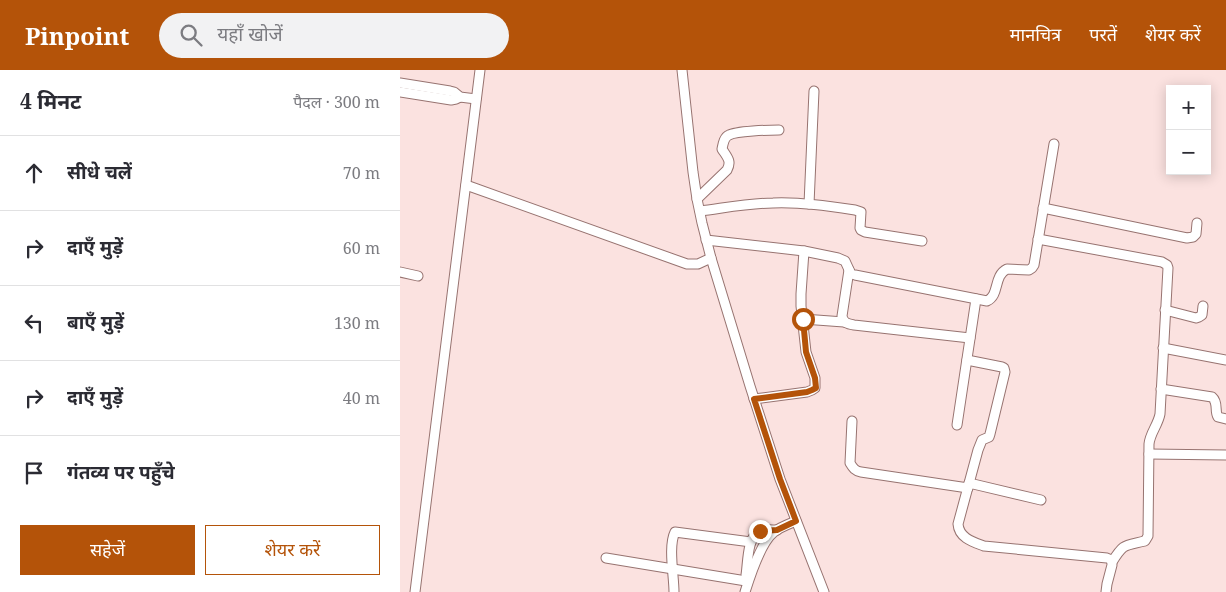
<!DOCTYPE html>
<html lang="hi">
<meta charset="utf-8">
<style>
:root{--surface:#fff;--page:#f2f2f3;--text:#2b2b33;--muted:#7c7c81;--line:#e1e1e2;--accent:#b45309}
body{margin:0;font-family:"Noto Serif","Noto Sans Devanagari",serif;background:var(--page);color:var(--text)}
.controls{position:absolute;right:15px;top:15px;display:grid;overflow:hidden;border-radius:0px;box-shadow:0 2px 12px #0003}
.controls button{width:45px;height:45px;display:grid;place-items:center;padding:0;border:0;border-bottom:1px solid var(--line);background:var(--surface);color:var(--text);font:25px sans-serif}
.stop{position:absolute;width:15px;height:15px;margin:-11px;border:4px solid #b45309;border-radius:50%;background:#fff}
.stop.end{background:#b45309;border-color:#fff;box-shadow:0 1px 5px #0008}
.list{margin:0;padding:0;list-style:none}
h2{display:flex;justify-content:space-between;align-items:center;height:65px;margin:0;padding:0 20px;font-size:21px}
h2 small{font-size:16px;font-weight:400;color:var(--muted)}
.list li{display:grid;grid-template-columns:32px 1fr auto;gap:15px;align-items:center;box-sizing:border-box;height:75px;padding:0 20px;border-top:1px solid var(--line)}
.list b{display:block;font-size:19px;white-space:nowrap}
.list em{font-size:16px;font-style:normal;color:var(--muted)}
.actions{display:flex;gap:10px;padding:15px 20px}
.actions a{flex:1;padding:11px 0;border:1px solid var(--accent);border-radius:0px;text-align:center;font-size:18px;color:var(--accent)}
.actions .main{background:var(--accent);color:#fff}
.icon{flex:none;width:28px;height:28px;fill:none;stroke:currentColor;stroke-width:2;stroke-linecap:round;stroke-linejoin:round}
.map{position:relative;flex:none;width:826px;height:522px;overflow:hidden}
header{display:flex;align-items:center;gap:30px;box-sizing:border-box;height:70px;padding:0 25px;background:var(--accent);color:#fff}
header strong{font-size:24px}
nav{display:flex;gap:28px;margin-inline-start:auto;font-size:18px}
.search{width:350px;height:45px;background:var(--page);display:flex;align-items:center;gap:12px;box-sizing:border-box;padding:0 18px;border-radius:28px;color:var(--muted);font-size:19px}
main{display:flex}
aside{flex:1;background:var(--surface)}
.map>svg:first-child{display:block}
</style>
<header>
<strong>Pinpoint</strong>
<div class="search"><svg class="icon" aria-label="search" viewBox="0 0 24 24"><circle cx="10" cy="10" r="6"/><path d="M15 15l6 6"/></svg>यहाँ खोजें</div>
<nav><a>मानचित्र</a><a>परतें</a><a>शेयर करें</a></nav>
</header>
<main>
<aside>
<h2>4 मिनट<small>पैदल · 300 m</small></h2>
<ul class="list">
<li><svg class="icon" aria-label="ahead" viewBox="0 0 24 24"><path d="M12 20V5M6 11l6-6 6 6"/></svg><div><b>सीधे चलें</b></div><em>70 m</em></li>
<li><svg class="icon" aria-label="right" viewBox="0 0 24 24"><path d="M7 20v-9h11M14 6l5 5-5 5"/></svg><div><b>दाएँ मुड़ें</b></div><em>60 m</em></li>
<li><svg class="icon" aria-label="left" viewBox="0 0 24 24"><path d="M17 20v-9H6M10 6l-5 5 5 5"/></svg><div><b>बाएँ मुड़ें</b></div><em>130 m</em></li>
<li><svg class="icon" aria-label="right" viewBox="0 0 24 24"><path d="M7 20v-9h11M14 6l5 5-5 5"/></svg><div><b>दाएँ मुड़ें</b></div><em>40 m</em></li>
<li><svg class="icon" aria-label="arrive" viewBox="0 0 24 24"><path d="M6 21V4h12l-3 4 3 4H6"/></svg><div><b>गंतव्य पर पहुँचे</b></div></li>
</ul>
<div class="actions"><a class="main">सहेजें</a><a>शेयर करें</a></div>
</aside>
<div class="map">
<svg width="826" height="522" viewBox="0 0 826 522">
<rect width="100%" height="100%" fill="#fbe2e0"/>
<g fill="none" stroke-linecap="round" stroke-linejoin="round">
<defs>
<g id="minor">
<path d="M282,0l11,102 4,27 5,24 9,35 39,128 30,93 44,113"/>
<path d="M0,13l50,8 4,1 6,5 16,2"/>
<path d="M0,22l51,8 5,-1 4,-2"/>
<path d="M66,115l221,79h11l13,-6"/>
<path d="M297,129l30,-29c5,-9 0,-13 -5,-21 1,-5 2,-12 7,-14 7,-4 40,-5 50,-5"/>
<path d="M409,134l5,-113"/>
<path d="M643,138l144,30 6,-1 3,-3 1,-11"/>
<path d="M300,141c24,-3 49,-8 73,-8 28,-1 55,3 82,7l6,2 -1,16 1,2 4,2 57,9"/>
<path d="M638,169l124,23 5,3 1,3 -8,146c-2,11 -10,19 -11,30l-1,92 -3,5c-21,5 -21,2 -33,21"/>
<path d="M306,170l98,11 34,7 7,3 6,13 4,1 132,26c13,-6 6,-25 20,-32l22,1 3,-2 2,-3 20,-121"/>
<path d="M449,200l-7,46c1,7 6,8 12,9l116,13"/>
<path d="M0,202l18,4"/>
<path d="M765,240l31,8 3,-1 3,-2 1,-9"/>
<path d="M403,249l41,3"/>
<path d="M763,278l63,12"/>
<path d="M567,290l35,7 2,1 1,4 -15,62 -1,3 -7,3 -4,10 -20,74c1,14 15,18 26,22l123,12c4,1 5,3 5,7l-5,19 -1,8"/>
<path d="M761,319l51,8c7,6 2,14 6,20l8,2"/>
<path d="M354,329l53,-7 5,-2 3,-2v-10l-9,-26 -5,-46v-12l3,-43"/>
<path d="M452,351l-2,42c3,5 5,8 11,9l107,16"/>
<path d="M557,355l19,-126"/>
<path d="M749,384l77,1"/>
<path d="M569,413l72,17"/>
<path d="M206,488l140,23"/>
<path d="M346,505c2,-12 1,-39 14,-44 5,-2 12,-1 17,-1"/>
<path d="M15,522l65,-522"/>
<path d="M274,522c0,-16 -6,-46 1,-60l76,10"/>
<path d="M345,522c5,-16 16,-50 29,-60 6,-5 15,-8 22,-11"/>
</g>
</defs>
<use href="#minor" stroke="#977370" stroke-width="11"/>
<use href="#minor" stroke="#fff" stroke-width="9"/>
</g>
<g fill="none" stroke-linecap="round" stroke-linejoin="round">
<path stroke="#b45309" stroke-width="6" d="M360,461l17,-1 19,-9 -16,-42 -26,-80 53,-7 5,-2 4,-2 -1,-10 -9,-26 -3,-33"/>
</g>
</svg>
<div class="controls">
<button>+</button>
<button>−</button>
</div>
<div class="stop" style="left:403px;top:249px"></div>
<div class="stop end" style="left:360px;top:461px"></div>
</div>
</main>
